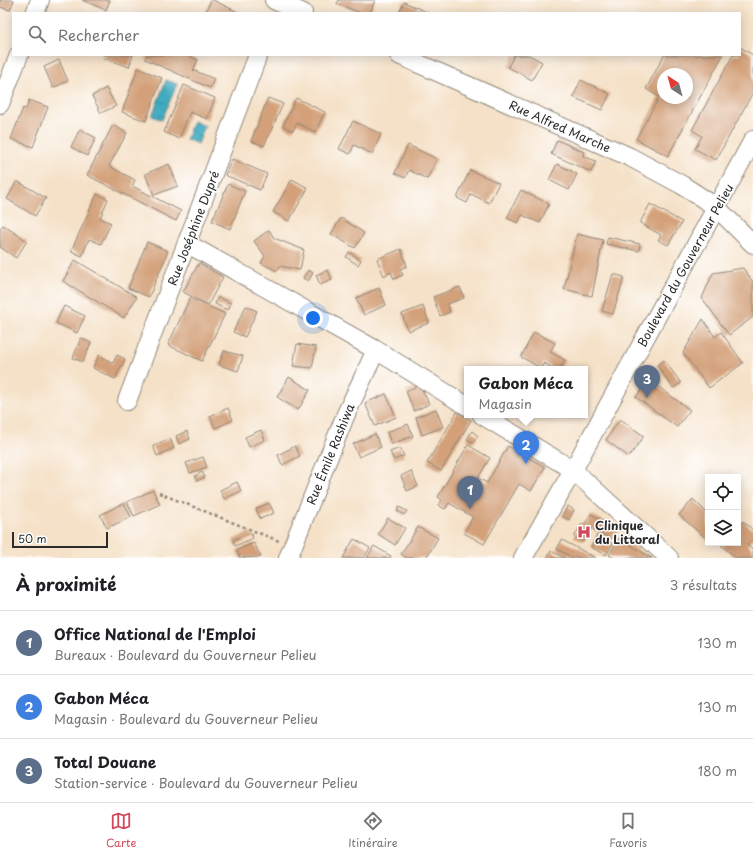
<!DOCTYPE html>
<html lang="fr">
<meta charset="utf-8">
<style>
:root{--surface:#fff;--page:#f2f2f2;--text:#202124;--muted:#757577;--line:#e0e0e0;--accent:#d1495b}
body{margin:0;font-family:"Playpen Sans",sans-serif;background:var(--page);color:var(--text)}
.controls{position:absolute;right:12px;bottom:12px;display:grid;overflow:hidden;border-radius:0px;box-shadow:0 2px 10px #0003}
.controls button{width:36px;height:36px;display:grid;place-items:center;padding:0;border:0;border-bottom:1px solid var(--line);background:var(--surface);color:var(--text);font:20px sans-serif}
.compass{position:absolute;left:657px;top:68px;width:36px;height:36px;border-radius:50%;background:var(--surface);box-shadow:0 2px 10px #0003;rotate:324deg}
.scale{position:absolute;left:12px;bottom:10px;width:96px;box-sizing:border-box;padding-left:4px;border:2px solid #2b2b2b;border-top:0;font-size:11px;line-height:14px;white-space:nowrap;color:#2b2b2b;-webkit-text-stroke:3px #fff;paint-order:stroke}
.you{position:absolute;left:313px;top:318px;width:14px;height:14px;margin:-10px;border:3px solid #fff;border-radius:50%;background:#1a73e8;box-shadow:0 0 0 6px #1a73e833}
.badge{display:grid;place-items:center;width:26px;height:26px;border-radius:50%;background:var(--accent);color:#fff;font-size:13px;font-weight:700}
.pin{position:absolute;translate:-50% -33px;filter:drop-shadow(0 1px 2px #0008)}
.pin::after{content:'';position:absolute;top:21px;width:14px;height:12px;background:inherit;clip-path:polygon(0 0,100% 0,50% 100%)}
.popup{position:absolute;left:464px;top:366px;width:124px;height:52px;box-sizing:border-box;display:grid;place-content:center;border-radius:0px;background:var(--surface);filter:drop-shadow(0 1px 3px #0005);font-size:13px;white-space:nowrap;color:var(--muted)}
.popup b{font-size:15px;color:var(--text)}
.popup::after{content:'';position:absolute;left:50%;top:100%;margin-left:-8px;border:8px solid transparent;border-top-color:var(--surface)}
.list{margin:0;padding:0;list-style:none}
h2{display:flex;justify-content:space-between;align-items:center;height:52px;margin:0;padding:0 16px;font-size:17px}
h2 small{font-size:13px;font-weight:400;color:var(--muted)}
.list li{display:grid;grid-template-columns:26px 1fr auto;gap:12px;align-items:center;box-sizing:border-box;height:64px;padding:0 16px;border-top:1px solid var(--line)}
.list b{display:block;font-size:15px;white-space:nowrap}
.list p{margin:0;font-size:13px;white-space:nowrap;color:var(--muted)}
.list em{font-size:13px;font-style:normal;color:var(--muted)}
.icon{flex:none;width:22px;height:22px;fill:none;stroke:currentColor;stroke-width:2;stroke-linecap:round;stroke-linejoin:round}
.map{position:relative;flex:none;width:753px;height:558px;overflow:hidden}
.search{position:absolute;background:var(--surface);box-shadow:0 2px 10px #0003;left:12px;right:12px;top:12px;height:44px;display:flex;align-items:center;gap:10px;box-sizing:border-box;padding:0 14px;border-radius:0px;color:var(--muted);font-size:15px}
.sheet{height:244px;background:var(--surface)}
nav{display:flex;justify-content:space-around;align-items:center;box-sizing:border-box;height:56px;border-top:1px solid var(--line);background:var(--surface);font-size:11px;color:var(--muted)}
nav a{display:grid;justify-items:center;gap:2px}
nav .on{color:var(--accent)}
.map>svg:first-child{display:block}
</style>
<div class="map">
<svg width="753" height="558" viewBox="0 0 753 558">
<defs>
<pattern id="water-ripples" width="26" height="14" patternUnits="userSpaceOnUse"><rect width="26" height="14" fill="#40abc0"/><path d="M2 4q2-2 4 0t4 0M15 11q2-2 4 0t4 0" fill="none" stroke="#368b9c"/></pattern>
</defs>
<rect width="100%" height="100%" fill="#fff"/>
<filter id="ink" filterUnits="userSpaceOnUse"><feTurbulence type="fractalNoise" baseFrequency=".025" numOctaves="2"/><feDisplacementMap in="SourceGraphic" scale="8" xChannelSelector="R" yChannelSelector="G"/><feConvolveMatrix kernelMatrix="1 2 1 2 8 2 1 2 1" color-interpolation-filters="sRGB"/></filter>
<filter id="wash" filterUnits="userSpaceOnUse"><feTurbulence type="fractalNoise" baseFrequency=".012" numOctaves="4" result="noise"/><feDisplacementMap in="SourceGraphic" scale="16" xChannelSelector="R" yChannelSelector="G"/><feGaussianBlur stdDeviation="0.9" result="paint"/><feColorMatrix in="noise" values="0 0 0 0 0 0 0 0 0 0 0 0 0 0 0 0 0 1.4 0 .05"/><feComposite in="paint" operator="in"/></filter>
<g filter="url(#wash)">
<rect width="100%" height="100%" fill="#f5e1c7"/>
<g fill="url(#water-ripples)" stroke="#366b76">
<path d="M166,80l11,4 -15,36 -10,-4z"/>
<path d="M193,121l12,5 -7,18 -12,-5z"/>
</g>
<g id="blocks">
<g fill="#d3a079" fill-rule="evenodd">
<path d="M0,0h14l-4,10 -10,-3z"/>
<path d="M82,0h28l-4,10z"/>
<path d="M211,0h2l27,13h-35z"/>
<path d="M339,0h36l-5,13h-9l-24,-9z"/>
<path d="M404,2l25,11h-30z"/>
<path d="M740,47l13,8v37l-37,68 -21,-11 7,-13 -10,-6 41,-75h7z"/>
<path d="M104,55h29l-4,12 -26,-9z"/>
<path d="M147,55h39l12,5 -5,10 21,9 -4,9 -65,-29z"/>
<path d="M514,55h15l13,7 -10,18 -24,-13z"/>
<path d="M664,55h59l-55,101 -32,-17 23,-42 -13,-8zM663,74h24v24h-24z"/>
<path d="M59,60l9,21 -15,7 -9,-21z"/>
<path d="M138,68l24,10 -16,43 -24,-9z"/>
<path d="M581,80l29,14 -8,16 -29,-13z"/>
<path d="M184,85l31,13 -8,21 -17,-7 -11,27 -15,-7z"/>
<path d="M106,88l10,18 -15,7 -9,-17z"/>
<path d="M268,98l15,6 -19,42 -13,-5z"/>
<path d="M296,98l29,14 -10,20 -18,-9 -4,8 -10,-5z"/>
<path d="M29,100l19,7 -15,40 -22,-8 12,-31 3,1z"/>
<path d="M353,121l28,13 -9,20 -18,-9 -4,9 -11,-5z"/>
<path d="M113,125l14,8 -18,33 26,14 -3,6 49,25 -5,10 -89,-46z"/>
<path d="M80,129l16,9 -9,18 -16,-9z"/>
<path d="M557,140l27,12 -1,4 13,5 -5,11 -40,-18z"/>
<path d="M408,145l29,14 -10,20 -18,-9 -4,8 -10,-5z"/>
<path d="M232,159l35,15 -7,16 -35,-15z"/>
<path d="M169,164l9,22 -24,9 -9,-21z"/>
<path d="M557,164l20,10 -8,16 -20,-10z"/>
<path d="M470,170l29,13 -10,20 -18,-9 -4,9 -10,-5z"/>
<path d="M292,179l16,9 -19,33 -16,-9z"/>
<path d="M17,181l29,17 -11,18 -28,-17z"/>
<path d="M228,184l17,7 -15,38 -18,-8z"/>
<path d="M521,190l28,14 -9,19 -18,-8 -4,8 -11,-5z"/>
<path d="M97,194l11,5 -8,19 11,5 -10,21 -12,-5 -7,17 -11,-5z"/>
<path d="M650,204l32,18 -14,23 -10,-5 3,-5 -21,-12z"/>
<path d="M341,218l23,15 -9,15 -24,-14z"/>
<path d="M3,225l24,16 -11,17 -16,-11v-18z"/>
<path d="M269,230l5,8 30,12 -4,20 -20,-4 -3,5 -16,-8 4,-7 -11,-15z"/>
<path d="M577,234l26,6 -11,56 -28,-7z"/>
<path d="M608,237l32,7 -1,7 -33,-7z"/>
<path d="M147,242l21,9 -19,46 -21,-9z"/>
<path d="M401,249l6,17 -7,3 3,6 -9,4 -3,-7 -7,4 -7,-17z"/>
<path d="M349,252l12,8 -3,5 -12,-8z"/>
<path d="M75,260l62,37 -13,21 -61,-37z"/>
<path d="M199,263l24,14 -15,28 -25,-13z"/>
<path d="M743,268l10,14v35l-24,18 -27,-37 11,-25z"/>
<path d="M308,270l5,3 -5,8 -5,-3z"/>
<path d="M328,270l4,10 -12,5 -4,-10z"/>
<path d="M613,274l11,3 -11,37 -11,-3z"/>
<path d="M460,287l4,11 -17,6 3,8 -10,4 -7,-19z"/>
<path d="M379,288l7,17 -22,10 -8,-17z"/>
<path d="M218,297l13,6 -3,7 -13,-6z"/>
<path d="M190,298l35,16 -23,47 -34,-16z"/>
<path d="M64,306l21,10 -8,17 -21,-10z"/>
<path d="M246,306l11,5 -12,26 -12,-5z"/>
<path d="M423,306l6,17 -21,8 -6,-17z"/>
<path d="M703,319l12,18 6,-5 22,31 -34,25 -26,-35z"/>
<path d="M534,332l21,11 -5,9 15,8 -5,9h-6l-10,-6 -3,5 -20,-11z"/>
<path d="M81,338l10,5 -8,19 -10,-4z"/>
<path d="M297,344l19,3 -4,21 -19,-2z"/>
<path d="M224,351l19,5 -5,15 -19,-6z"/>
<path d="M99,355l14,8 4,-8 8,4 -10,20 -22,-11z"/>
<path d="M664,360l17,23 -8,5 -16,-23z"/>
<path d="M289,377l21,13 -12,20 -21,-13z"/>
<path d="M649,380l41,30 -13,17 -41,-30z"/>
<path d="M420,385l9,19 -15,7 -8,-20z"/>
<path d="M386,394l10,23 -21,9 -10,-23z"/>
<path d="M228,408l5,12 -18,8 -5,-12z"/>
<path d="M436,409l7,18 -21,8 -6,-18z"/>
<path d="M457,412l14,8 -30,51 -14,-8z"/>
<path d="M620,419l24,17 -15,21 -23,-17z"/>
<path d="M408,424l5,12 -22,8 -4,-12z"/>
<path d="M261,430l4,10 -16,7 -4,-10z"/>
<path d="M187,431l3,8 -11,5 -3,-8z"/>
<path d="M472,431l6,5 -5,7 -6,-4z"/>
<path d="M375,434l6,13 -22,10 -6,-13z"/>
<path d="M170,438l4,10 -17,8 -4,-10z"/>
<path d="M468,445l22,13 -12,20 9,5 21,-37 37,21 -14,24 -12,-7 -35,60 -20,-11 9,-16 -24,-14 -4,6 -7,-4 4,-5 -4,-3z"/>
<path d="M295,446l5,10 -18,9 -4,-10z"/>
<path d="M400,448l4,8 -10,4 -4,-8z"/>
<path d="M203,457l4,10 -17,6 -4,-10z"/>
<path d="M411,471l7,15 -11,5 -6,-15z"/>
<path d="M202,472l3,5 -8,4 -2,-5z"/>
<path d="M237,482l4,9 -17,8 -4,-9z"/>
<path d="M153,490l7,14 -26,12 -7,-14z"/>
<path d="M693,499l15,15v26l-29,-25z"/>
<path d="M124,503l7,14 -24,11 -7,-13z"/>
<path d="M269,503l5,10 -14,6 -4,-10z"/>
<path d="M568,506l6,4 -5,10 -7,-4z"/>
<path d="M399,507l8,4 -3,4 -7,-4z"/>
<path d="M591,514l26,15 -6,10 -20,-11 -8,14 -9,-5 8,-14 3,1z"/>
<path d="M388,518l17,10 -10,17 -17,-11z"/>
<path d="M743,521l10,9v9l-6,6 6,5v8h-17l-15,-13 2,-2h15v-16z"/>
<path d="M418,527l20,11 -12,20h-19l-6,-4z"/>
<path d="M250,532l3,6 -18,8 -2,-6z"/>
<path d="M597,535l16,9 -7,11 -15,-8z"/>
<path d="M619,538l33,20h-38l-5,-3z"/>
<path d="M354,539l16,9 -6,10h-21z"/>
<path d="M562,540l34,18h-17l-4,-2 -2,2 -16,-9z"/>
<path d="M254,543l7,14 -21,1 -3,-8z"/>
<path d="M374,546l17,10 -1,2h-23z"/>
<path d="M551,551l14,7h-18z"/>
</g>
</g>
</g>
<g filter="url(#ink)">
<use href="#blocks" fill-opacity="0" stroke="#908679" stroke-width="1"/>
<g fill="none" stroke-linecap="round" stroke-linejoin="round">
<defs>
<g id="minor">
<path d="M274,0l29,13"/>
<path d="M35,13l5,-13"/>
<path d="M399,55l231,102 52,28 34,22 37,37"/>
<path d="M0,104l19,-49"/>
<path d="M188,244l188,106 91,56"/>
<path d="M127,401l131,-346"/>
<path d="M482,415l91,55 96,88"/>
<path d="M288,558l58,-144 30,-64"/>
<path d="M523,558l50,-88 180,-330"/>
</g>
</defs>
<use href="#minor" stroke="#908679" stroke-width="20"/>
<path stroke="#908679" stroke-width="2.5" stroke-dasharray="3 3" stroke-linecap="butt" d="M159,493l120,48"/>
<use href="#minor" stroke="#fff" stroke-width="18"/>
</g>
</g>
<defs>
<symbol id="hospital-bare" viewBox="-9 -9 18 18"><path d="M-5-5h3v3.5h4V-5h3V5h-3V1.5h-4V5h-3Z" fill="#d1495b" stroke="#fff" stroke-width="2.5" paint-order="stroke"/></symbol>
</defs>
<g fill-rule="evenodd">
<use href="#hospital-bare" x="574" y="522" width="20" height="20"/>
</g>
<g text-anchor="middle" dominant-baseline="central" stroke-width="3" stroke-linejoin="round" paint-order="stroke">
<g font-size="12" fill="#2b2b2b" stroke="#fff">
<text transform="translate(560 126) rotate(24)">Rue Alfred Marche</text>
<text transform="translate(193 228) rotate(-69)">Rue Joséphine Dupré</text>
<text transform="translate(685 265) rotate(-61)">Boulevard du Gouverneur Pelieu</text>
<text transform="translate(330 454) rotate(-68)">Rue Émile Rashiwa</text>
</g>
<g font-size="12" font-weight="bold" fill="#2b2b2b" stroke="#fff" text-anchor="start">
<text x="595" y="525">Clinique<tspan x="595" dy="14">du Littoral</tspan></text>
</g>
</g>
</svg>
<div class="controls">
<button><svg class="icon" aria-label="locate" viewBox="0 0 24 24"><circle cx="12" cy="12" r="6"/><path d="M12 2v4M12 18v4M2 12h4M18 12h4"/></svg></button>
<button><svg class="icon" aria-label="layers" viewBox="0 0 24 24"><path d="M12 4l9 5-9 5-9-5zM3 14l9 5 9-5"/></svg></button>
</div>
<svg class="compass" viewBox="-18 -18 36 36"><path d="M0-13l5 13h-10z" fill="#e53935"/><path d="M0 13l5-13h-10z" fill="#757577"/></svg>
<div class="scale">50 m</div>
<div class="you"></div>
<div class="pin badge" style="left:470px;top:509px;background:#5c6f8a">1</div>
<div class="pin badge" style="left:526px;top:464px;background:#3f7fe0">2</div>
<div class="popup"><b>Gabon Méca</b>Magasin</div>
<div class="pin badge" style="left:647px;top:398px;background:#5c6f8a">3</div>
<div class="search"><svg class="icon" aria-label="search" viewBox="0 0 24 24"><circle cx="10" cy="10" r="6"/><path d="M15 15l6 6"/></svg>Rechercher</div>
</div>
<section class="sheet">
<h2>À proximité<small>3 résultats</small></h2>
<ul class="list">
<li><span class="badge" style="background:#5c6f8a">1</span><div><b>Office National de l'Emploi</b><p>Bureaux · Boulevard du Gouverneur Pelieu</p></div><em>130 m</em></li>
<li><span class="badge" style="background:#3f7fe0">2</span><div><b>Gabon Méca</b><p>Magasin · Boulevard du Gouverneur Pelieu</p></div><em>130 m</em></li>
<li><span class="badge" style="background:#5c6f8a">3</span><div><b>Total Douane</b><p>Station-service · Boulevard du Gouverneur Pelieu</p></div><em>180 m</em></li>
</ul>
</section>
<nav>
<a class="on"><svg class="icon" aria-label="map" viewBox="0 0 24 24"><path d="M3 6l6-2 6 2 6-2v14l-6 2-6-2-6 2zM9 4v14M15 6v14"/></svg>Carte</a>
<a><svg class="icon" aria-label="directions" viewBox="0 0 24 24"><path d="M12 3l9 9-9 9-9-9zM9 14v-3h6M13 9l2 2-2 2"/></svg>Itinéraire</a>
<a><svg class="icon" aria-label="saved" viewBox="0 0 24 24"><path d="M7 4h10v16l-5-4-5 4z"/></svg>Favoris</a>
</nav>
